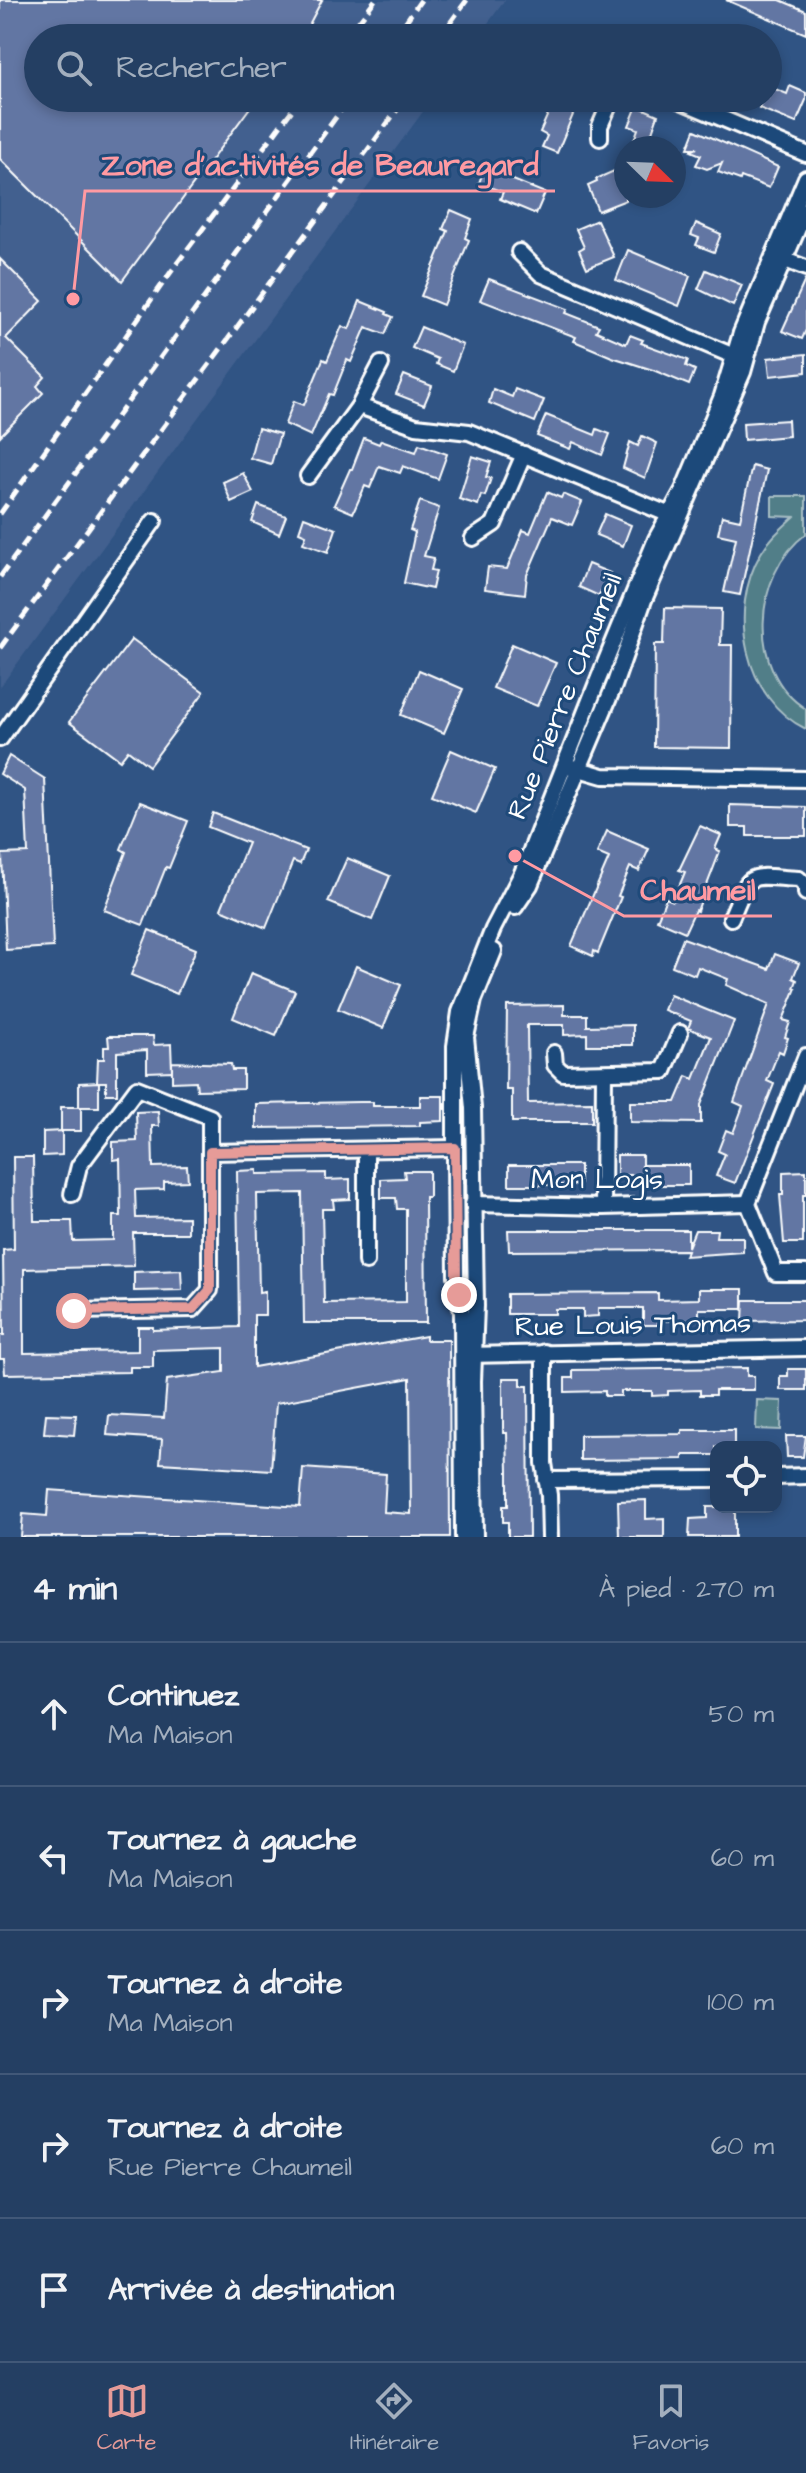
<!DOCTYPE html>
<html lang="fr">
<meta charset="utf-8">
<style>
:root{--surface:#243f63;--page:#2c4669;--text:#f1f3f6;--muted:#a3afbe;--line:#415878;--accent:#e69b98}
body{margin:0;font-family:"Architects Daughter",sans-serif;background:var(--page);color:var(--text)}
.controls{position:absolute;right:24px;bottom:24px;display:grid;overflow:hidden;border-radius:16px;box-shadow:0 4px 12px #0003}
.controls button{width:72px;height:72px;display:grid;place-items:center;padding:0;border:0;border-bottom:2px solid var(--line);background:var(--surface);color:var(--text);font:40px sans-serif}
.compass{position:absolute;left:614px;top:136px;width:72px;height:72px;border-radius:50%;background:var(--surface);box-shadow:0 4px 12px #0003;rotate:113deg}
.stop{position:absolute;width:24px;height:24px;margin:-18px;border:6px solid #e69b98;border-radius:50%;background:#fff}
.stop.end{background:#e69b98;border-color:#fff;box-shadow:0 2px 8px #0008}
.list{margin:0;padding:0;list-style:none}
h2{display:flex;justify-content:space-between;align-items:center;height:104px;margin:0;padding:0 32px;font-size:34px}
h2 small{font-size:26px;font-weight:400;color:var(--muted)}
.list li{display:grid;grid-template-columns:52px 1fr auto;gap:24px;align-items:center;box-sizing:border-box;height:144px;padding:0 32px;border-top:2px solid var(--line)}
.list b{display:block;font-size:30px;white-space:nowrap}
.list p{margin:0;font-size:26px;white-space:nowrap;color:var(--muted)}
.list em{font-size:26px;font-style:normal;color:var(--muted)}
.icon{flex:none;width:44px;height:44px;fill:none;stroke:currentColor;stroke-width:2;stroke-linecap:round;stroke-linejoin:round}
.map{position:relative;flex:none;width:806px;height:1537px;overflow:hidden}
.search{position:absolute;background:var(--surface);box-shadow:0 4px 12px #0003;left:24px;right:24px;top:24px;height:88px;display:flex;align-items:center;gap:20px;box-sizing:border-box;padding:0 28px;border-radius:44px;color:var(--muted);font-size:30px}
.sheet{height:824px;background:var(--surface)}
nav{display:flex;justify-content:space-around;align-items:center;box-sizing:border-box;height:112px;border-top:2px solid var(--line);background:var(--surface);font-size:22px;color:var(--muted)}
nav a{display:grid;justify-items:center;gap:4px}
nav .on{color:var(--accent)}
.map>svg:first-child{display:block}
</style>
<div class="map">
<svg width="806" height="1537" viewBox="0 0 806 1537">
<rect width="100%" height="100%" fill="#305484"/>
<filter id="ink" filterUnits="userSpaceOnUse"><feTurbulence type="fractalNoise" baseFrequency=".0125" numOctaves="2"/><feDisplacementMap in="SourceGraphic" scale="16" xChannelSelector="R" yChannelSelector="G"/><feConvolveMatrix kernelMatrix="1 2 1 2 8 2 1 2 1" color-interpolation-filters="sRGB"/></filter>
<g filter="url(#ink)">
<path fill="#43618f" d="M0,0h505l-28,38h-439v60h395l-433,589z"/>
<g fill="#517e88" stroke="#a8bec4" stroke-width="2">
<path d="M772,496h34v38c-53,39 -60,138 0,175v20c-62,-30 -79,-118 -45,-176 9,-15 21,-25 33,-36l-22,-1z"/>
<path d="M757,1400l25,1 -1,29 -25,-1z"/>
</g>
<g fill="#6276a3" stroke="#fff" stroke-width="2">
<path d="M0,0h322l-20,38h-264v60h219l-135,183 -122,-122z"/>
<path d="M726,0h54l26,11v23z"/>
<path d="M768,86l19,8 3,-8 16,7v7l-10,23 -37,-15 4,-10h5z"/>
<path d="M555,98h25l-23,55 -15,-6 5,-11 -7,-4z"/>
<path d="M637,106l21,9 -7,20 31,13h-51l7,-19 -9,-3z"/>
<path d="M695,130l83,37 -9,21 -28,-11 -1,3 -22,-8 4,-9 -15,6 -11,-4 5,-10 -10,-4 6,-3h-9z"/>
<path d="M486,164l24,9 -2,5 37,15 -9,21 -36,-15 3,-7 -24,-9z"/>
<path d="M614,171l4,9 8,-3v23l-28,11 -10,-25 9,-4 -1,-3z"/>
<path d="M451,210l21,9 -7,19 4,2 -26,65 -22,-9 27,-65 -5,-2z"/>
<path d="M597,220l17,37 -27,11 -8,-18 5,-3 -8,-18z"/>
<path d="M696,223l25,11 -7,18 -18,-7 3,-7 -8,-3z"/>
<path d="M628,250l62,26 -11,30 -63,-26z"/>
<path d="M0,259l42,42 -36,37 39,39 -8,9 6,7 -43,43z"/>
<path d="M706,270l36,15 -9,21 -35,-17z"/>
<path d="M806,278v52l-4,9 -20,-8z"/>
<path d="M489,279l79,30 -2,4 33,13 -3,5 30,13 4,-9 13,5 -2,3 47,17 -2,6 9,4 -6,15 -36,-15 -41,-13 -38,-16 2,-4 -96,-37z"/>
<path d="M360,301l27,11 -1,2 7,3 -8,17 -19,-7 -15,35 -4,-2 -14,35 -4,-1 -18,42 -26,-12 9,-23 10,4 19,-46 4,2 15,-35 7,3z"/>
<path d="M421,327l42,18 -10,26 -17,-7 2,-5 -26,-11z"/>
<path d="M806,354v18l-36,4 -2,-18z"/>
<path d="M404,375l28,11 -8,19 -28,-11z"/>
<path d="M493,389l19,8 3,-8 29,11 -9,22 -46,-19z"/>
<path d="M546,415l49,20 2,-6 13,5 -8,21 -29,-13 -3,7 -33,-13z"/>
<path d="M788,420l1,16 -45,4 -1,-17z"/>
<path d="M258,428l22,6 -9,30 -21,-6z"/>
<path d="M642,436l15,7 -12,35 -22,-10 7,-26 8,4z"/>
<path d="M364,438l15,6 2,-4 35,12 3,-8 28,10 -9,25 -35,-13 -3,7 -21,-7 -9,22 -5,-2 -12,27 -19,-8 16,-36h2z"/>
<path d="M472,456l19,6 -5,15 5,1 -6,18 -4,-1 -3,10 -19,-6z"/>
<path d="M752,466l15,4 -27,125 -16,-3 12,-54 -18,-4 4,-18 18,4z"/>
<path d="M243,473l10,19 -22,10 -8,-20z"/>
<path d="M547,492l14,6 2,-4 19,8 -10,23 -20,-8 -25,58 -2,19 -40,-5 3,-22 19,2 16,-39 7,3z"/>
<path d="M420,501l19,7 -15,48 10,2 -3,12 5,1 -4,18 -28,-6 11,-51 -5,-2z"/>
<path d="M258,505l28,11 -7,18 -27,-12z"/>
<path d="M605,514l26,11 -8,21 -27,-11z"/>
<path d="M304,517l32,12 -8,23 -25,-9 3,-8 -7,-3z"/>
<path d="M588,564l22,9 -11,23 -20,-9z"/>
<path d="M665,608l56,1 -1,36h12l-1,103 -77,-1 1,-103h9z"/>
<path d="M132,639l72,53 -55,74 -21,-16 -8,10 -51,-38z"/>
<path d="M512,644l44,19 -19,43 -44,-18z"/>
<path d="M419,670l44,19 -19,44 -43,-18z"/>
<path d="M451,750l44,19 -19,44 -44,-18z"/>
<path d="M9,756l36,23 8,168 -47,3 -4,-96 26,-1 -3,-63 -25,-16z"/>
<path d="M140,802l48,19 -19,47 -3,-1 -23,58 -39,-15 22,-58 -5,-3z"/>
<path d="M730,805l76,2v29h-59v-9h-17z"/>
<path d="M213,813l93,37 -6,14 -7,-3 -27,67 -45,-19 27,-66 -40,-16z"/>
<path d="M700,826l21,9 -6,14 5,2 -23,60 -2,-1 -10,22 -28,-12 9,-22 7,3 12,-29 -6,-2z"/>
<path d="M607,831l42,18 -10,22 -9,-4 -12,29 3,1 -23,56 -4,-2 -1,5 -22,-10 38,-88 -12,-5z"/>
<path d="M347,858l43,18 -18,44 -44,-18z"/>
<path d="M149,930l47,19 -19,45 -46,-19z"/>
<path d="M683,938l86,31 6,-15 24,9 -6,15 4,2 -3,8h2l-13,32 7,2 -5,15 3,1 -5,15 -4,-2 -12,30 7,3 -39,99 -19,-7 9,-22 -7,-3 8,-21 7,3 10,-27 -9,-4 35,-98 -43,-19 2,-6 -30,-12 -3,8 -23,-9z"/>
<path d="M356,966l45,19 -18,43 -45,-19z"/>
<path d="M251,973l44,18 -19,45 -43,-18z"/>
<path d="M670,995l64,26 -33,84v18l-71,-1v-20h46l11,-26 7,3 17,-42 -23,-9 3,-7 -27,-11z"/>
<path d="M564,1005v10h23v11l46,-1v20h-46v-11l-23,1v-10h-37l1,78 64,-1v20h-80v-32h-6l1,-84z"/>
<path d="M108,1036h45l1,9 17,-1 1,26v-8l59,2 1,6h11v19l-46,1 -1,-9 -24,1v-11l-25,1v-22l-30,2v42h-11v-12h-9l1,-23h6v-12h5z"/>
<path d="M99,1082v25h-18v24h-20v-24h18v-24z"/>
<path d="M420,1096h23v25l-23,1v4l-164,2v-24l103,-2h14v4h47z"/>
<path d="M158,1111l1,15h-7l1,41 34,-1 1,15 -24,1v7l-29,1 1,28 52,-1v16h-55l1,33 -110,3v84l114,-2v-24h15v3l86,-3 -2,-156 20,-1v4l69,-1v7l24,-1v20l-17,1 1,9h-12l2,94 82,-1v-93h-9l-1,-11h-15v-19l24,-1 -1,-7h25v26h-4l1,126h-122l-2,-130 -45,1 2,98 6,-1v24h-11v52l172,-31v4h23l1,197h-429l2,-23 24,2 2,-26 251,17 3,-39 83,6 -2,38 27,2 -1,-136 -134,25 -5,67 -111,-7 2,-24 -55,-4 2,-20 55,3 3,-38 57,-8v-24l-71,2v17h-23v5l-125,2 -1,-15h-4v-24h4l-1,-85 11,-1 -1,-92h20l1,64h38l1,20 40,-1v-24h8l-1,-57 -7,1v-18l24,-1 -1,-29z"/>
<path d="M62,1131v24l-19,1v-24z"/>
<rect x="617" y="1155" width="25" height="20"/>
<rect x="509" y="1165" width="71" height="20"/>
<rect x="642" y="1165" width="47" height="20"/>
<path d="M806,1171v24h-3v48h-19l-4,-48h3v-23z"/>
<path d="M508,1230h180v17l7,-17h22l-1,7h27v15l-58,4 2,-6 -178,1z"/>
<path d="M181,1270l1,20 -48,1v-19z"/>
<path d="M699,1289h44v20h-44v11l-41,1v4h-15v-17h-45v8l-15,1v-8h-28v5h-48v-20l151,-1v7l41,-1z"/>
<path d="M744,1300h62v20l-63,1z"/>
<path d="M747,1368v8h7v14h-39v5h-15v-5l-32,1v4l-16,1v-5h-31v5h-16v-5l-40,1v-14h8v-8z"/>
<path d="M788,1369h18v21h-26v-14h8z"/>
<path d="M503,1378h18v8h7l1,151h-21v-15h-5v-16h5v-35l-1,-38h-4z"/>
<path d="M46,1414l30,1 -2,20 -30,-2z"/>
<path d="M682,1430h52v17h-18v8h-33v4l-103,1v-25l102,-1z"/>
<path d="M786,1436h20l-3,21h-16z"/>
<path d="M646,1500v19l18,-1v19h-45l-1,-36z"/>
<path d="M707,1507h28v30h-46l1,-18 17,-1z"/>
</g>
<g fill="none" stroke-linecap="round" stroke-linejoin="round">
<defs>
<g id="minor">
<path d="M674,98l132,56"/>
<path d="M600,138v-12l12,-28"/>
<path d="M519,252l22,22 202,86"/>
<path d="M777,257l29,11"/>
<path d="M359,406l22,-42"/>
<path d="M308,476l51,-70 57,20 53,6 201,83"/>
<path d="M473,538l21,-14 30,-70"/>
<path d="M0,739l154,-218"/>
<path d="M572,767l31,9 203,3"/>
<path d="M515,907l15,-22 84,-199 30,-86 99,-228 14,-50 49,-112"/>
<path d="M731,918c21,-49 14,-42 68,-39l7,7v7"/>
<path d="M554,1053l1,12 8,8 101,-2 16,-38"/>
<path d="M806,1056l-58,147 28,70h30"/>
<path d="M366,1151v111"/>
<path d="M72,1194l7,-28 58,-78 73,29v35"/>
<path d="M473,1204l130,3 145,-4"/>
<path d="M603,1207l1,-134"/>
<path d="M74,1311l119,-2 17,-19v-138l245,-4"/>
<path d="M544,1352v111l5,32 1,42"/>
<path d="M466,1355l340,-7"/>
<path d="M776,1477l30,-1"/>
<path d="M546,1480l170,-1"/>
<path d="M463,1537l-1,-224 -6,-37 -1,-115v-115l5,-34 33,-83 29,-56 76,-193 58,-141 27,-49 39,-94 19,-63 65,-155"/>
<path d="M475,1537l-2,-156 3,-75 -3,-198 -7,-71 8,-37 20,-49"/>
</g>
</defs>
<use href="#minor" stroke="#fff" stroke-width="20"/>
<use href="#minor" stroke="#1f4a7a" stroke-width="14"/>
<g stroke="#fff" stroke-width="5" stroke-dasharray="12 6" stroke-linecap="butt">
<path d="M346,38l29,-38"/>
<path d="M394,38l27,-38"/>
<path d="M439,38l28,-38"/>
<path d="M0,514l178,-252 123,-164"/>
<path d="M0,577l350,-479"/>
<path d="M0,648l406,-550"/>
</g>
</g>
</g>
<g fill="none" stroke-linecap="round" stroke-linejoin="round" filter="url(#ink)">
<path stroke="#e69b98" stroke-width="10" d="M74,1311l119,-2 17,-19v-138l245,-4 1,128 3,19"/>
</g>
<g text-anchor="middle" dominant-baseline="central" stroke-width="6" stroke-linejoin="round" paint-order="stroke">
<g font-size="28" fill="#fff" stroke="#1f4a7a">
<text transform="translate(565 696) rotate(-68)">Rue Pierre Chaumeil</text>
<text x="597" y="1179">Mon Logis</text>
<text transform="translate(633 1325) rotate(-1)">Rue Louis Thomas</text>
</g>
</g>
<path fill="none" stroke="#ff9aa2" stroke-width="3" d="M73 299L85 191H555M515 856L624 916H772"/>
<g fill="#ff9aa2" stroke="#1f4a7a" stroke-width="3">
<circle cx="73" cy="299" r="8"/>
<circle cx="515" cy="856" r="8"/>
</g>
<g font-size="30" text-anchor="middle" font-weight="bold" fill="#ff9aa2" stroke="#1f4a7a" stroke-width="6" stroke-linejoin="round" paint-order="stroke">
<text x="320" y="175">Zone d'activités de Beauregard</text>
<text x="698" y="900">Chaumeil</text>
</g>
</svg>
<div class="controls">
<button><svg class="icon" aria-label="locate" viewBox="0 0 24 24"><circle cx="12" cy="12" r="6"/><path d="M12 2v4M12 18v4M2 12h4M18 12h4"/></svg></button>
</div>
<svg class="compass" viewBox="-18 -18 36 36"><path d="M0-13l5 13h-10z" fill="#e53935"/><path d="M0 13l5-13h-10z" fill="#a3afbe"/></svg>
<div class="stop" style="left:74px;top:1311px"></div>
<div class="stop end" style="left:459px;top:1295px"></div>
<div class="search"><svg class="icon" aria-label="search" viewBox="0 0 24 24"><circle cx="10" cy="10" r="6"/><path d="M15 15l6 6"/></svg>Rechercher</div>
</div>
<section class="sheet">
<h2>4 min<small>À pied · 270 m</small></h2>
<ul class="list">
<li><svg class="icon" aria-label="ahead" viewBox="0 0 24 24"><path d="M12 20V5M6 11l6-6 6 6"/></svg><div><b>Continuez</b><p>Ma Maison</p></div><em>50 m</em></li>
<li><svg class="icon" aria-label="left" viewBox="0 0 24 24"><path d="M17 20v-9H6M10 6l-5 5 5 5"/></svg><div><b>Tournez à gauche</b><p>Ma Maison</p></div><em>60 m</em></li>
<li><svg class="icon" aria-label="right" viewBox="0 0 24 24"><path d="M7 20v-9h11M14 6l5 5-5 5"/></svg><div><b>Tournez à droite</b><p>Ma Maison</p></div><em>100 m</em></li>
<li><svg class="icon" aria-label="right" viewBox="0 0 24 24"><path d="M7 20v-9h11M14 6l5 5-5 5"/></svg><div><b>Tournez à droite</b><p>Rue Pierre Chaumeil</p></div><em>60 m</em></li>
<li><svg class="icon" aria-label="arrive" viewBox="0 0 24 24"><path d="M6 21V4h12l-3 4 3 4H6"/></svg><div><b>Arrivée à destination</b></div></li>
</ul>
</section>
<nav>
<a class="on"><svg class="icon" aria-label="map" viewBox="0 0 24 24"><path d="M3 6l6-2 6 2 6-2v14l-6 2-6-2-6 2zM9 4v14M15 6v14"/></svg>Carte</a>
<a><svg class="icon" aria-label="directions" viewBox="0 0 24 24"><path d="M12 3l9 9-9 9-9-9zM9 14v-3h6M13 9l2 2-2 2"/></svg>Itinéraire</a>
<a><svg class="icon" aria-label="saved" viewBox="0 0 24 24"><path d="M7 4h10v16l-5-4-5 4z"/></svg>Favoris</a>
</nav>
